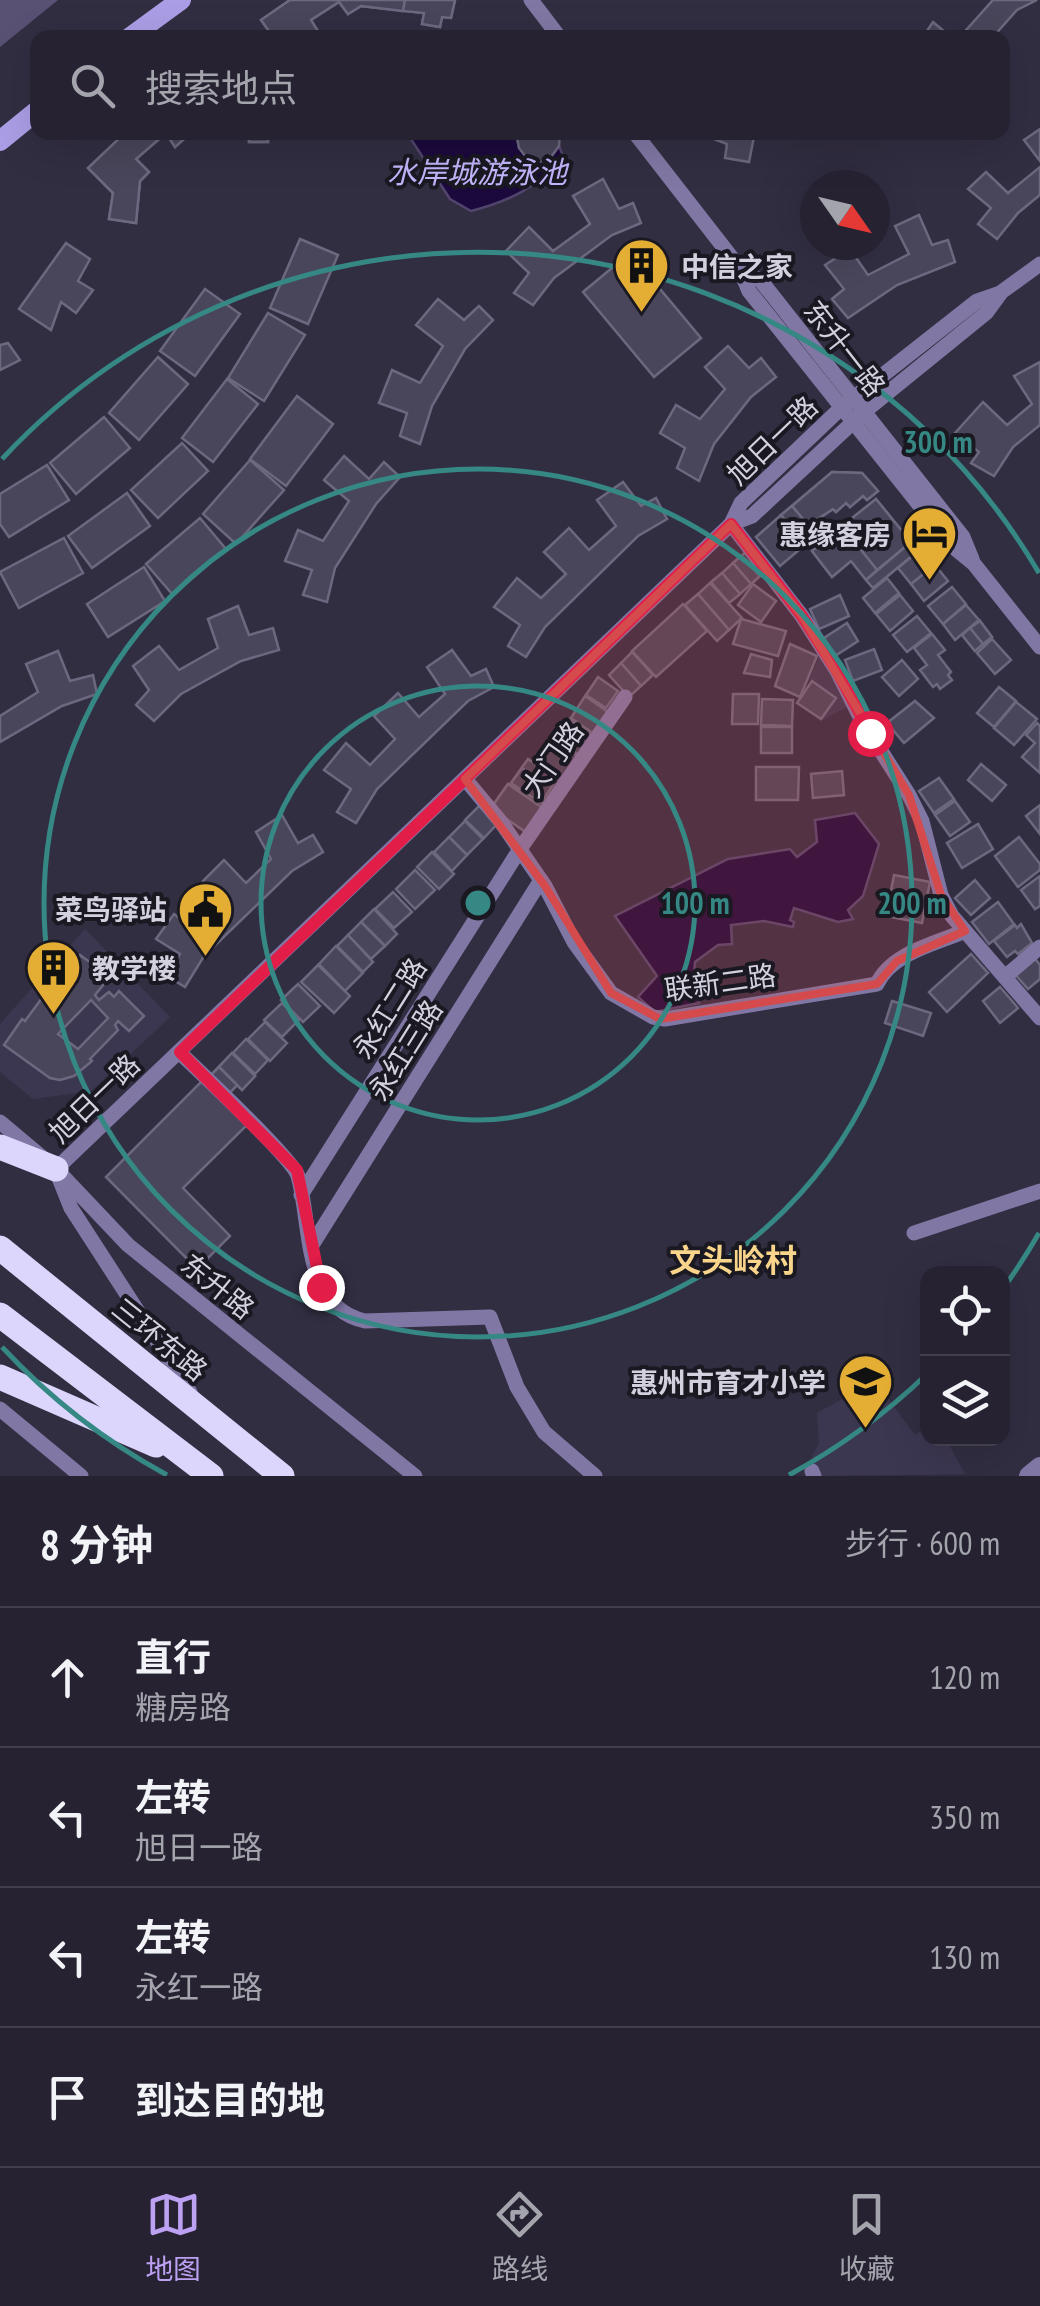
<!DOCTYPE html>
<html lang="zh">
<meta charset="utf-8">
<style>
:root{--surface:#262232;--page:#322f3e;--text:#f1f3f6;--muted:#a4a4ac;--line:#423f4d;--accent:#bca0f2}
body{margin:0;font-family:"PT Sans Narrow","Noto Sans SC",sans-serif;background:var(--page);color:var(--text)}
.controls{position:absolute;right:30px;bottom:30px;display:grid;overflow:hidden;border-radius:20px;box-shadow:0 10px 40px #0002}
.controls button{width:90px;height:90px;display:grid;place-items:center;padding:0;border:0;border-bottom:2px solid var(--line);background:var(--surface);color:var(--text);font:50px sans-serif}
.compass{position:absolute;left:800px;top:170px;width:90px;height:90px;border-radius:50%;background:var(--surface);box-shadow:0 10px 40px #0002;rotate:124deg}
.stop{position:absolute;width:30px;height:30px;margin:-22px;border:8px solid #e11d48;border-radius:50%;background:#fff}
.stop.end{background:#e11d48;border-color:#fff;box-shadow:0 2px 10px #0008}
.list{margin:0;padding:0;list-style:none}
h2{display:flex;justify-content:space-between;align-items:center;height:130px;margin:0;padding:0 40px;font-size:42px}
h2 small{font-size:32px;font-weight:400;color:var(--muted)}
.list li{display:grid;grid-template-columns:65px 1fr auto;gap:30px;align-items:center;box-sizing:border-box;height:140px;padding:0 40px;border-top:2px solid var(--line)}
.list b{display:block;font-size:38px;white-space:nowrap}
.list p{margin:0;font-size:32px;white-space:nowrap;color:var(--muted)}
.list em{font-size:32px;font-style:normal;color:var(--muted)}
.icon{flex:none;width:55px;height:55px;fill:none;stroke:currentColor;stroke-width:2;stroke-linecap:round;stroke-linejoin:round}
.map{position:relative;flex:none;width:1040px;height:1476px;overflow:hidden}
.search{position:absolute;background:var(--surface);box-shadow:0 10px 40px #0002;left:30px;right:30px;top:30px;height:110px;display:flex;align-items:center;gap:25px;box-sizing:border-box;padding:0 35px;border-radius:20px;color:var(--muted);font-size:38px}
.sheet{height:690px;background:var(--surface)}
nav{display:flex;justify-content:space-around;align-items:center;box-sizing:border-box;height:140px;border-top:2px solid var(--line);background:var(--surface);font-size:28px;color:var(--muted)}
nav a{display:grid;justify-items:center;gap:5px}
nav .on{color:var(--accent)}
.map>svg:first-child{display:block}
</style>
<div class="map">
<svg width="1040" height="1476" viewBox="0 0 1040 1476">
<rect width="100%" height="100%" fill="#322e42"/>
<g fill="#3c3751">
<path d="M819,657l23,35 5,15 -24,13 -26,-17 14,-21 -2,-2z"/>
<path d="M85,929l85,88 -79,74 -58,8 -33,-27v-48z"/>
<path d="M875,1381l40,54 12,-8 1,11 18,1 19,35 -145,2 -8,-20 7,-13 -2,-30z"/>
</g>
<path fill="#585174" d="M0,0h58l-58,47z"/>
<g fill="#1b093d" stroke="#52456d" stroke-width="2.5">
<path d="M407,133h109l3,15 11,14 18,-1 11,-15 5,12c-27,29 -54,43 -93,53l-21,-12z"/>
<path d="M855,813l24,31 -16,52 -15,14 5,9 -15,3 -44,-14 -4,12 4,2 -1,5 -29,-6 -33,4 1,19 -14,1 -23,17 -2,23 6,18 -44,9 -17,-15 19,-21 -42,-60 113,-57 62,-10 7,8 20,-15 -2,-22z"/>
</g>
<g fill="#49455a" stroke="#6c687f" stroke-width="2.5" fill-rule="evenodd">
<path d="M290,0h165l-4,18 -9,-1 -2,10 -18,-3 2,-11 -63,-7 -13,8 -9,-12 -28,18 8,13 -6,5h-39l-13,-18z"/>
<path d="M290,0h115l-2,11 -42,-5 -13,8 -9,-12 -28,18 8,13 -6,5h-39l-13,-18z"/>
<path d="M405,0h50l-4,18 -9,-1 -2,10 -18,-3 2,-11 -21,-2z"/>
<path d="M993,0h44l-20,10 -25,28h-33z"/>
<path d="M933,22l19,16h-30z"/>
<path d="M1040,129v32l-16,-21z"/>
<path d="M126,132h154v1h-13l1,9h-19v-7l-64,3 -10,9 -9,-14 -30,26 13,13 -9,9 -4,42 -27,-4 4,-26 -25,-25z"/>
<path d="M126,132h100v4l-41,2 -10,9 -9,-14 -30,26 13,13 -9,9 -4,42 -27,-4 4,-26 -25,-25z"/>
<path d="M226,132h54v1h-13l1,9h-19v-7l-23,1z"/>
<path d="M516,132h44l-1,14 -11,15 -18,1 -11,-14z"/>
<path d="M755,132l-6,30 -24,-4 2,-14 -28,-11z"/>
<path d="M1040,167v28l-22,18 -21,26 -19,-15 13,-16 -23,-19 18,-17 22,21z"/>
<path d="M603,179l16,30 14,-6 8,20 -29,12 -58,43 -21,27 -19,-12 15,-20 -23,-22 23,-24 24,24 37,-27 -17,-28z"/>
<path d="M919,215l13,30 16,-5 7,22 -58,23 -49,33 -16,-19 12,-10 -19,-24 25,-16 18,26 41,-21 -14,-28z"/>
<path d="M300,239l38,16 -30,69 -38,-16z"/>
<path d="M66,243l24,16 -12,22 15,9 -17,23 -15,-11 -10,28 -32,-21z"/>
<path d="M630,253l71,85 -47,39 -71,-85z"/>
<path d="M205,289l35,25 -45,62 -35,-25z"/>
<path d="M438,299l26,21 15,-14 14,14 -28,29 -33,57 -12,38 -20,-8 7,-23 -28,-10 13,-33 28,13 23,-37 -27,-21z"/>
<path d="M268,313l37,22 -41,66 -36,-23z"/>
<path d="M8,343l12,17 -20,10v-25z"/>
<path d="M728,346l21,22 12,-10 15,19 -25,20 -37,47 -15,37 -22,-13 8,-20 -25,-15 16,-28 24,14 25,-30 -20,-22z"/>
<path d="M158,357l30,27 -49,56 -30,-27z"/>
<path d="M1040,362v63l-27,22 -19,29 -23,-13 8,-11 -24,-19 28,-31 24,23 25,-21 -18,-28z"/>
<path d="M227,379l31,25 -45,58 -31,-24z"/>
<path d="M297,396l36,28 -47,62 -36,-27z"/>
<path d="M104,417l26,31 -54,46 -26,-31z"/>
<path d="M182,443l26,28 -50,47 -27,-28z"/>
<path d="M344,456l25,23 15,-17 16,15 -24,27 -41,64 -8,34 -24,-7 9,-25 -27,-9 13,-31 25,11 26,-40 -25,-21z"/>
<path d="M250,460l34,30 -48,54 -33,-30z"/>
<path d="M47,465l22,35 -60,37 -9,-13v-30z"/>
<path d="M832,472l30,1 16,18 -11,9 -4,-4 -13,11 -4,-4 -10,9 -3,-3 -36,25 -16,-19z"/>
<path d="M832,472l30,1 16,18 -11,9 -4,-4 -13,11 -4,-4 -10,9 -3,-3 -25,16 -16,-19z"/>
<path d="M623,482l18,24 15,-8 11,21 -29,17 -93,91 -19,30 -18,-11 12,-21 -26,-18 23,-29 24,20 25,-24 -22,-22 25,-24 20,22 27,-24 -19,-26z"/>
<path d="M127,493l23,33 -58,42 -24,-32z"/>
<path d="M876,499l42,52 -45,37 -22,-27 -19,16 -20,-26z"/>
<path d="M876,499l35,43 -34,28 -35,-44z"/>
<path d="M792,506l16,19 -11,9 -16,-19z"/>
<path d="M781,515l25,29 -26,22 -24,-29z"/>
<path d="M200,518l26,31 -53,46 -27,-31z"/>
<path d="M842,526l35,44 -11,10 -15,-19 -19,16 -20,-26z"/>
<path d="M64,538l19,35 -64,35 -19,-36z"/>
<path d="M911,542l7,9 -45,37 -7,-8z"/>
<path d="M922,548l13,17 -24,19 -13,-16z"/>
<path d="M746,552l12,14 -4,4 6,6 -9,8 -18,-21z"/>
<path d="M741,556l19,20 -9,8 -18,-21z"/>
<path d="M733,563l18,21 -11,10 -18,-21z"/>
<path d="M935,565l13,16 -24,20 -13,-17z"/>
<path d="M144,567l21,34 -57,36 -21,-33z"/>
<path d="M722,573l18,21 -11,9 -18,-21z"/>
<path d="M887,578l12,15 -24,20 -12,-15z"/>
<path d="M710,583l32,35 -13,12 -31,-36z"/>
<path d="M753,584l23,17 -15,21 -23,-17z"/>
<path d="M952,587l14,17 -23,20 -15,-18z"/>
<path d="M698,594l31,36 -12,11 -32,-36z"/>
<path d="M840,595l9,21 -30,13 -9,-20z"/>
<path d="M900,595l13,16 -23,20 -14,-17z"/>
<path d="M683,604l24,27 -51,46 -24,-26z"/>
<path d="M966,605l13,15 -24,20 -12,-16z"/>
<path d="M238,606l11,29 24,-7 6,22 -38,11 -60,33 -27,27 -18,-16 13,-15 -16,-24 26,-20 20,24 39,-22 -10,-29z"/>
<path d="M917,616l14,17 -24,19 -14,-17z"/>
<path d="M741,619l45,12 -8,25 -45,-12z"/>
<path d="M980,621l12,16 -17,14 -13,-16z"/>
<path d="M980,621l12,16 -9,7 -13,-16z"/>
<path d="M847,623l11,18 -23,15 -11,-18z"/>
<path d="M970,628l13,16 -8,7 -13,-16z"/>
<path d="M932,634l13,16 -7,5 13,17 -3,3 4,5 -12,9 -3,-5 -4,3 -13,-17 7,-5 -13,-17z"/>
<path d="M992,639l19,21 -16,14 -18,-21z"/>
<path d="M790,644l27,12 -17,41 -25,-11z"/>
<path d="M874,649l8,21 -29,11 -8,-21z"/>
<path d="M452,650l19,26 15,-7 8,18 -26,14 -91,88 -21,34 -19,-11 14,-23 -27,-19 22,-27 24,22 25,-26 -21,-23 24,-23 21,24 26,-23 -18,-27z"/>
<path d="M58,651l12,30 23,-6 4,19 -35,12 -62,36v-26l38,-24 -12,-28z"/>
<path d="M632,652l21,23 -12,11 -20,-23z"/>
<path d="M751,654l21,6 -2,17 -26,-4z"/>
<path d="M902,660l16,19 -19,17 -17,-19z"/>
<path d="M621,663l20,23 -12,11 -20,-22z"/>
<path d="M598,677l20,14 -12,17 -20,-13z"/>
<path d="M812,681l24,17 -15,21 -24,-16z"/>
<path d="M999,687l17,14 -22,26 -17,-14z"/>
<path d="M733,694h26l-1,30h-26z"/>
<path d="M585,696l23,16 -14,22 -23,-16z"/>
<path d="M762,699l31,1 -1,26 -31,-1z"/>
<path d="M915,701l19,17 -30,25 -17,-20z"/>
<path d="M1016,702l21,17 -23,26 -20,-17z"/>
<path d="M569,719l24,17 -14,19 -23,-16z"/>
<path d="M1037,723l3,3v47l-18,-16 13,-14 -9,-8z"/>
<rect x="761" y="727" width="31" height="26"/>
<path d="M555,741l22,15 -13,26 -25,-18z"/>
<path d="M528,759l29,20 -16,24 -30,-20z"/>
<path d="M981,764l25,21 -14,16 -24,-21z"/>
<path d="M539,767l18,12 -16,24 -18,-12z"/>
<path d="M756,767h43l-1,33h-42z"/>
<path d="M522,768l11,8 -10,15 -12,-8z"/>
<path d="M842,771l2,24 -31,3 -2,-24z"/>
<path d="M939,778l15,21 -20,14 -15,-22z"/>
<path d="M508,784l36,25 -17,24 -36,-25z"/>
<path d="M508,784l36,25 -17,24 -36,-25z"/>
<path d="M955,801l15,21 -20,14 -15,-21z"/>
<path d="M481,804l18,18 -15,16 -19,-18z"/>
<path d="M1040,805v29l-14,-18z"/>
<path d="M282,815l16,28 15,-8 10,17 -31,19 -88,85 -19,31 -18,-11 13,-22 -24,-15 18,-25 22,17 27,-28 -20,-22 21,-21 22,23 25,-24 -15,-27z"/>
<path d="M465,821l18,18 -16,16 -18,-18z"/>
<path d="M978,824l15,25 -31,19 -15,-25z"/>
<path d="M449,837l18,18 -15,16 -18,-19z"/>
<path d="M1019,837l21,27v6l-22,17 -23,-31z"/>
<path d="M432,852l22,22 -15,15 -22,-22z"/>
<path d="M415,870l20,20 -20,19 -19,-20z"/>
<path d="M894,875l36,7 -8,41 -36,-7z"/>
<path d="M1040,876v30l-5,3 -14,-19z"/>
<path d="M975,880l15,18 -19,17 -16,-17z"/>
<path d="M393,892l19,20 -18,16 -19,-19z"/>
<path d="M998,902l16,22 -25,20 -17,-22z"/>
<path d="M374,909l23,25 -12,12 -24,-24z"/>
<path d="M361,922l24,24 -14,13 -23,-24z"/>
<path d="M1021,924l11,19 -14,11 -3,-3 -8,6 -13,-16 21,-16 2,3z"/>
<path d="M348,935l25,27 -10,10 -26,-26z"/>
<path d="M336,946l27,27 -18,18 -26,-27z"/>
<path d="M971,954l17,19 -41,39 -18,-20z"/>
<path d="M80,955l25,18 -5,8 4,3 -9,11 4,5 10,-8 5,5 5,-6 25,25 -15,15 -11,-10 -3,4 3,5 -28,29 2,2 -18,15 -14,4 -10,-2 -46,-33 18,-26 3,2 17,-23 3,2 17,-24 3,2zM91,1000l17,18 -30,31 -20,-15z"/>
<path d="M1032,955l8,10v14l-12,10 -15,-17z"/>
<path d="M318,965l32,31 -16,17 -33,-31z"/>
<path d="M298,984l22,22 -17,16 -22,-22z"/>
<path d="M1000,987l18,21 -18,15 -17,-22z"/>
<path d="M892,1001l39,12 -8,23 -38,-13z"/>
<path d="M282,1003l17,17 -17,17 -18,-17z"/>
<path d="M265,1022l22,21 -17,18 -22,-22z"/>
<path d="M246,1039l22,21 -13,14 -22,-21z"/>
<path d="M232,1053l23,23 -13,14 -5,-5 -11,12 -19,-18z"/>
<path d="M232,1053l23,23 -13,14 -23,-23z"/>
<path d="M219,1067l18,18 -11,12 -19,-18z"/>
<path d="M203,1080l44,45 -64,63 47,48 -33,33 -91,-92z"/>
</g>
<g fill="none" stroke-linecap="round" stroke-linejoin="round">
<g stroke="#8077a4" stroke-width="15">
<path d="M531,0l29,38"/>
<path d="M634,132l105,135 10,24 203,255 22,18 66,83"/>
<path d="M739,267l22,14 202,256 9,22"/>
<path d="M731,524l71,92 35,55 26,52 46,72 13,26 19,74 11,21 88,102"/>
<path d="M731,524l21,-8 112,-104 122,-99 14,-19"/>
<path d="M465,779l36,43 44,64 29,56 37,51 42,24 12,2 212,-35c14,-31 58,-40 88,-53"/>
<path d="M1006,976l34,-29"/>
<path d="M179,1052c20,19 114,107 119,124 14,49 4,131 67,145l125,-4 27,70 27,45 51,44"/>
<path d="M0,1122l56,47 72,76 287,231"/>
<path d="M56,1169l675,-645 10,-21 100,-95 136,-107 23,-8 40,-29"/>
<path d="M59,1178l12,30 119,184"/>
<path d="M301,1195l219,-346 105,-152"/>
<path d="M914,1233l126,-42"/>
<path d="M312,1245l229,-365"/>
<path d="M0,1409l81,67"/>
<path d="M812,1471l2,5"/>
</g>
<path stroke="#8077a4" stroke-width="20" d="M1029,1476l11,-9"/>
<g stroke="#ac9ee6" stroke-width="20">
<path d="M129,38l52,-38"/>
<path d="M0,141l38,-31"/>
</g>
<g stroke="#dcd5fc" stroke-width="25">
<path d="M0,1147l56,22"/>
<path d="M0,1248l282,228"/>
<path d="M0,1315l211,161"/>
<path d="M0,1377l156,68"/>
</g>
</g>
<g fill="none" stroke-linecap="round" stroke-linejoin="round">
<path stroke="#e11d48" stroke-width="12" d="M321,1287l-24,-117 -117,-118 551,-528 71,92 35,55 33,62"/>
</g>
<path fill="#d54a4c" fill-opacity="0.2" stroke="#d54a4c" stroke-width="8" stroke-linejoin="round" d="M731,524l71,92 107,179 32,100 24,36 -68,30 -20,23 -217,35 -49,-26 -66,-107 -80,-107z"/>
<g fill="none" stroke="#368884" stroke-width="5">
<circle cx="478" cy="903" r="217"/>
<circle cx="478" cy="903" r="434"/>
<path d="M1039 1233A651 651 0 0 1 1005 1286M926 1375A651 651 0 0 1 789 1475M167 1475A651 651 0 0 1 2 1347M2 459A651 651 0 0 1 1039 573"/>
</g>
<defs>
<symbol id="building-pin" viewBox="-11 -11 22 30"><path d="M0 17L-7.5 6A9.5 9.5 0 1 1 7.5 6Z" fill="#e4ae35" stroke="#1a1821"/><path d="M-4-6H4V6H1V3H-1V6H-4ZM-2.5-4.3h1.7v1.8h-1.7ZM.8-4.3h1.7v1.8H.8ZM-2.5-1h1.7V.8h-1.7ZM.8-1h1.7V.8H.8Z" fill="#111"/></symbol>
<symbol id="hotel-pin" viewBox="-11 -11 22 30"><path d="M0 17L-7.5 6A9.5 9.5 0 1 1 7.5 6Z" fill="#e4ae35" stroke="#1a1821"/><path d="M-6-4.5h1.5V1H6V5H4.5V3h-9V5H-6ZM-4 0a1.8 1.8 0 1 1 3.6 0ZM.5 0V-2.5h3Q6-2.5 6 0Z" fill="#111"/></symbol>
<symbol id="civic-pin" viewBox="-11 -11 22 30"><path d="M0 17L-7.5 6A9.5 9.5 0 1 1 7.5 6Z" fill="#e4ae35" stroke="#1a1821"/><path d="M-.6-6.5H3V-4.5H.6V-3L4-1V1h2V6H-6V1h2V-1L-.6-3ZM-1.2 2.5V6h2.4V2.5Z" fill="#111"/></symbol>
<symbol id="school-pin" viewBox="-11 -11 22 30"><path d="M0 17L-7.5 6A9.5 9.5 0 1 1 7.5 6Z" fill="#e4ae35" stroke="#1a1821"/><path d="M0-5L7-2L0 1L-7-2ZM-4 1L0 2.5L4 1V4Q0 6-4 4Z" fill="#111"/></symbol>
</defs>
<g fill-rule="evenodd">
<use href="#building-pin" x="610" y="234" width="63" height="86"/>
<use href="#hotel-pin" x="898" y="502" width="63" height="86"/>
<use href="#civic-pin" x="174" y="878" width="63" height="86"/>
<use href="#building-pin" x="22" y="936" width="63" height="86"/>
<use href="#school-pin" x="834" y="1350" width="63" height="86"/>
</g>
<g text-anchor="middle" dominant-baseline="central" stroke-width="8" stroke-linejoin="round" paint-order="stroke">
<g font-size="28" font-weight="bold" fill="#d3d1de" stroke="#1a1821" text-anchor="end">
<text x="681" y="266" text-anchor="start">中信之家</text>
<text x="891" y="534">惠缘客房</text>
<text x="167" y="909">菜鸟驿站</text>
<text x="92" y="968" text-anchor="start">教学楼</text>
<text x="826" y="1382">惠州市育才小学</text>
</g>
<g font-size="28" fill="#d3d1de" stroke="#1a1821">
<text transform="translate(845 348) rotate(52)">东升一路</text>
<text transform="translate(772 440) rotate(-44)">旭日一路</text>
<text transform="translate(552 759) rotate(-55)">大门路</text>
<text transform="translate(720 982) rotate(-8)">联新二路</text>
<text transform="translate(389 1008) rotate(-58)">永红二路</text>
<text transform="translate(405 1050) rotate(-58)">永红三路</text>
<text transform="translate(94 1098) rotate(-44)">旭日一路</text>
<text transform="translate(218 1286) rotate(39)">东升路</text>
<text transform="translate(160 1339) rotate(39)">三环东路</text>
</g>
<g font-size="30" font-style="italic" fill="#c2b4fa" stroke="#1a1821">
<text x="477" y="171">水岸城游泳池</text>
</g>
<g font-size="32" font-weight="bold" fill="#f9d48b" stroke="#1a1821">
<text x="733" y="1260">文头岭村</text>
</g>
</g>
<circle cx="478" cy="903" r="15" fill="#368884" stroke="#1a1821" stroke-width="5"/>
<g font-size="30" text-anchor="middle" font-weight="bold" fill="#368884" stroke="#1a1821" stroke-width="8" stroke-linejoin="round" paint-order="stroke">
<text x="938" y="453">300 m</text>
<text x="695" y="914">100 m</text>
<text x="912" y="914">200 m</text>
</g>
</svg>
<div class="controls">
<button><svg class="icon" aria-label="locate" viewBox="0 0 24 24"><circle cx="12" cy="12" r="6"/><path d="M12 2v4M12 18v4M2 12h4M18 12h4"/></svg></button>
<button><svg class="icon" aria-label="layers" viewBox="0 0 24 24"><path d="M12 4l9 5-9 5-9-5zM3 14l9 5 9-5"/></svg></button>
</div>
<svg class="compass" viewBox="-18 -18 36 36"><path d="M0-13l5 13h-10z" fill="#e53935"/><path d="M0 13l5-13h-10z" fill="#a4a4ac"/></svg>
<div class="stop" style="left:870px;top:733px"></div>
<div class="stop end" style="left:321px;top:1287px"></div>
<div class="search"><svg class="icon" aria-label="search" viewBox="0 0 24 24"><circle cx="10" cy="10" r="6"/><path d="M15 15l6 6"/></svg>搜索地点</div>
</div>
<section class="sheet">
<h2>8 分钟<small>步行 · 600 m</small></h2>
<ul class="list">
<li><svg class="icon" aria-label="ahead" viewBox="0 0 24 24"><path d="M12 20V5M6 11l6-6 6 6"/></svg><div><b>直行</b><p>糖房路</p></div><em>120 m</em></li>
<li><svg class="icon" aria-label="left" viewBox="0 0 24 24"><path d="M17 20v-9H6M10 6l-5 5 5 5"/></svg><div><b>左转</b><p>旭日一路</p></div><em>350 m</em></li>
<li><svg class="icon" aria-label="left" viewBox="0 0 24 24"><path d="M17 20v-9H6M10 6l-5 5 5 5"/></svg><div><b>左转</b><p>永红一路</p></div><em>130 m</em></li>
<li><svg class="icon" aria-label="arrive" viewBox="0 0 24 24"><path d="M6 21V4h12l-3 4 3 4H6"/></svg><div><b>到达目的地</b></div></li>
</ul>
</section>
<nav>
<a class="on"><svg class="icon" aria-label="map" viewBox="0 0 24 24"><path d="M3 6l6-2 6 2 6-2v14l-6 2-6-2-6 2zM9 4v14M15 6v14"/></svg>地图</a>
<a><svg class="icon" aria-label="directions" viewBox="0 0 24 24"><path d="M12 3l9 9-9 9-9-9zM9 14v-3h6M13 9l2 2-2 2"/></svg>路线</a>
<a><svg class="icon" aria-label="saved" viewBox="0 0 24 24"><path d="M7 4h10v16l-5-4-5 4z"/></svg>收藏</a>
</nav>
